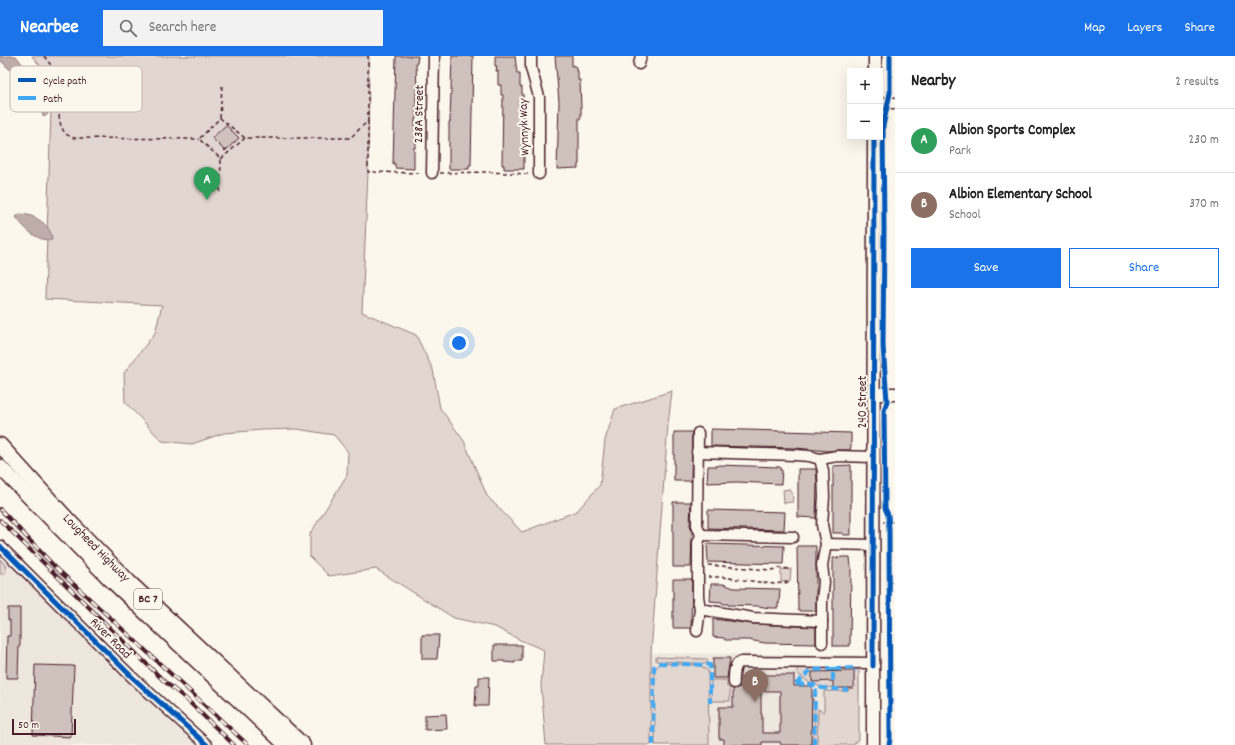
<!DOCTYPE html>
<meta charset="utf-8">
<style>
:root{--surface:#fff;--page:#f2f2f2;--text:#222;--muted:#767676;--line:#e0e0e0;--accent:#1a73e8}
body{margin:0;font-family:Dekko,sans-serif;background:var(--page);color:var(--text)}
.controls{position:absolute;right:12px;top:12px;display:grid;overflow:hidden;border-radius:0px;box-shadow:0 4px 16px #0002}
.controls button{width:36px;height:36px;display:grid;place-items:center;padding:0;border:0;border-bottom:1px solid var(--line);background:var(--surface);color:var(--text);font:20px sans-serif}
.scale{position:absolute;left:12px;bottom:10px;width:64px;box-sizing:border-box;padding-left:4px;border:2px solid #4a1f2b;border-top:0;font-size:11px;line-height:14px;white-space:nowrap;color:#4a1f2b;-webkit-text-stroke:3px #fbf7ec;paint-order:stroke}
.you{position:absolute;left:459px;top:287px;width:14px;height:14px;margin:-10px;border:3px solid #fff;border-radius:50%;background:#1a73e8;box-shadow:0 0 0 6px #1a73e833}
.badge{display:grid;place-items:center;width:26px;height:26px;border-radius:50%;background:var(--accent);color:#fff;font-size:13px;font-weight:700}
.pin{position:absolute;translate:-50% -33px;filter:drop-shadow(0 1px 2px #0008)}
.pin::after{content:'';position:absolute;top:21px;width:14px;height:12px;background:inherit;clip-path:polygon(0 0,100% 0,50% 100%)}
.list{margin:0;padding:0;list-style:none}
h2{display:flex;justify-content:space-between;align-items:center;height:52px;margin:0;padding:0 16px;font-size:17px}
h2 small{font-size:13px;font-weight:400;color:var(--muted)}
.list li{display:grid;grid-template-columns:26px 1fr auto;gap:12px;align-items:center;box-sizing:border-box;height:64px;padding:0 16px;border-top:1px solid var(--line)}
.list b{display:block;font-size:15px;white-space:nowrap}
.list p{margin:0;font-size:13px;white-space:nowrap;color:var(--muted)}
.list em{font-size:13px;font-style:normal;color:var(--muted)}
.actions{display:flex;gap:8px;padding:12px 16px}
.actions a{flex:1;padding:9px 0;border:1px solid var(--accent);border-radius:0px;text-align:center;font-size:14px;color:var(--accent)}
.actions .main{background:var(--accent);color:#fff}
.icon{flex:none;width:22px;height:22px;fill:none;stroke:currentColor;stroke-width:2;stroke-linecap:round;stroke-linejoin:round}
.map{position:relative;flex:none;width:895px;height:689px;overflow:hidden}
header{display:flex;align-items:center;gap:24px;box-sizing:border-box;height:56px;padding:0 20px;background:var(--accent);color:#fff}
header strong{font-size:19px}
nav{display:flex;gap:22px;margin-inline-start:auto;font-size:14px}
.search{width:280px;height:36px;background:var(--page);display:flex;align-items:center;gap:10px;box-sizing:border-box;padding:0 14px;border-radius:0px;color:var(--muted);font-size:15px}
main{display:flex}
aside{flex:1;background:var(--surface)}
.map>svg:first-child{display:block}
</style>
<header>
<strong>Nearbee</strong>
<div class="search"><svg class="icon" aria-label="search" viewBox="0 0 24 24"><circle cx="10" cy="10" r="6"/><path d="M15 15l6 6"/></svg>Search here</div>
<nav><a>Map</a><a>Layers</a><a>Share</a></nav>
</header>
<main>
<div class="map">
<svg width="895" height="689" viewBox="0 0 895 689">
<rect width="100%" height="100%" fill="#fbf7ec"/>
<filter id="ink" filterUnits="userSpaceOnUse"><feTurbulence type="fractalNoise" baseFrequency=".025" numOctaves="2"/><feDisplacementMap in="SourceGraphic" scale="8" xChannelSelector="R" yChannelSelector="G"/><feConvolveMatrix kernelMatrix="1 2 1 2 8 2 1 2 1" color-interpolation-filters="sRGB"/></filter>
<g filter="url(#ink)">
<g fill="#eee7de">
<path d="M0,490l207,199h-207z"/>
<path d="M651,597l209,2 -1,90h-208z"/>
</g>
<g fill="#e2d7d0" stroke="#967b7e">
<path d="M32,0h337l-1,116 -6,140 54,23 17,35 7,38 24,33 23,55 35,36 55,-21 23,-26 5,-45 10,-31 57,-18 -4,34 -17,228v92h-105l-5,-60 3,-35 -24,-10 -25,-13 -41,-9 -78,-49 -47,7 -19,-19v-23l37,-59 1,-23 -14,-17 -37,-6 -35,1 -38,3 -32,11 -30,-3 -37,-39 -1,-29 31,-40 7,-28 -117,-6 7,-219z"/>
<path d="M790,433v3h2l1,10 -9,1 -1,-13z"/>
<path d="M0,503l5,6 1,6 -2,3h-4z"/>
<path d="M781,513l10,1 -1,11 -9,1z"/>
<path d="M656,601l51,2 1,5 -52,-3z"/>
<path d="M660,607l36,2 7,2 5,4 1,74h-54l-1,-75z"/>
<path d="M797,611h62v70l-6,8h-36l1,-36 5,3 1,-2v-19h24l2,-3 -30,-1 -5,-3h-4l-14,-11z"/>
<path d="M711,624h16v7h3v14h-19z"/>
<path d="M812,641c5,7 3,39 0,48h-2z"/>
</g>
<g fill="#bfadaa" stroke="#907477">
<path d="M0,0h16l17,22 14,14 1,22 -4,3c-4,-5 -2,-10 -4,-15 -7,-13 -29,-31 -40,-42z"/>
<path d="M20,158c14,0 32,11 32,26 -16,1 -27,-11 -36,-23z"/>
</g>
<g fill="#cfc2bc" stroke="#4a1f2b" fill-rule="evenodd">
<path d="M396,0h22l-1,7h-1l1,28h-1v28h-1l1,28h-2v22l-19,-1v-4h-2z"/>
<path d="M452,0h21l-2,109h-2v4h-20v-47h1z"/>
<path d="M495,0h20l2,17h3v14h2v7h1l1,40h-2v16h2v19h-20v-4h-2l1,-70h-2v-10h-3v-14h-2l1,-5h-2z"/>
<path d="M555,0h17v10h4v5h2v9h2l1,29v9h-2v46h-1v4l-21,1 2,-67z"/>
<path d="M226,69l13,13 -14,13 -13,-13z"/>
<path d="M711,373l140,4v13l-1,4h-13l-9,1 -32,-3 -85,-2z"/>
<path d="M674,376h18l-1,49h-17z"/>
<path d="M718,409l62,2v3h2l-1,14 -44,-2 -30,1 1,-17h10z"/>
<path d="M851,409v70h-8v-2h-10v-67z"/>
<path d="M798,413h18l1,14 -1,35 -18,-1z"/>
<path d="M673,446h18l-1,23 2,6 -1,36h-18z"/>
<path d="M708,454l77,2 -1,18 -76,-2z"/>
<path d="M707,488l77,2 -1,18 -75,-2z"/>
<path d="M797,490h19v65h-18z"/>
<path d="M843,501h7l1,10 -1,79h-17v-88z"/>
<path d="M673,523h19l-1,49h-18z"/>
<path d="M711,528h12l11,4 46,1 -1,15 -1,-1v5h-8l-12,-2 -30,-1v-1h-5l-1,-2 -12,-1z"/>
<path d="M8,552h12v38h-1l-1,32h-12l1,-42h3v-16h-2z"/>
<path d="M713,563l40,5 63,3v17l-51,-1 -16,-3h-24l-1,-2 -11,-1z"/>
<path d="M422,579h17l-2,24h-15z"/>
<path d="M494,589h28v16h-7v2l-11,-1v-1h-10z"/>
<path d="M713,602h17l-3,20h-14z"/>
<path d="M35,609l39,1 -3,71 -38,-2z"/>
<path d="M854,615v16l-1,1h-20v-7l-21,1v-10z"/>
<path d="M748,619h46v11h18l-1,59h-30l-1,-3h-18v3h-38v-6h-5v-32h14v-18l6,-2 9,-2zM761,635h19v42h-18v-19h-1z"/>
<path d="M479,621h10l-1,29h-13l1,-20h3z"/>
<path d="M446,658l1,15 -22,1v-15z"/>
</g>
<g fill="none" stroke-linecap="round" stroke-linejoin="round">
<defs>
<g id="minor">
<path d="M531,0v12l8,29v77"/>
<path d="M639,8l2,-8"/>
<path d="M880,47h15"/>
<path d="M432,117l2,-117"/>
<path d="M697,396l99,3 13,1 11,3 17,-3 36,1"/>
<path d="M820,403l3,12 1,26 -2,28 4,19 -4,21 2,17 -2,19v42"/>
<path d="M701,479l92,2"/>
<path d="M826,488l47,1"/>
<path d="M0,490l132,131 75,68"/>
<path d="M700,553l53,9 69,3"/>
<path d="M697,575l3,-22 -2,-13v-53l3,-8 -4,-10 1,-92"/>
<path d="M734,627c0,-7 -1,-17 6,-21l134,1"/>
</g>
<g id="major">
<path d="M875,15v-15"/>
<path d="M873,338h22"/>
<path d="M873,689l1,-608"/>
</g>
<g id="highway">
<path id="s1" d="M0,389l69,76 60,61 174,163"/>
<path d="M0,411l111,113 175,165"/>
</g>
</defs>
<use href="#minor" stroke="#4a1f2b" stroke-width="13"/>
<use href="#major" stroke="#4a1f2b" stroke-width="15"/>
<use href="#highway" stroke="#4a1f2b" stroke-width="17"/>
<g stroke="#4a1f2b" stroke-width="1.5" stroke-dasharray="4 3" stroke-linecap="butt">
<path d="M44,0c6,8 12,14 14,24 4,16 -4,39 7,53 2,2 6,4 9,5l125,1"/>
<path d="M220,62l2,-32"/>
<path d="M368,65v51l54,1"/>
<path d="M245,82l-24,21 -22,-20 21,-21 25,20h105l18,-17v-65"/>
<path d="M440,117l47,-1 43,2"/>
<path d="M220,136l1,-33"/>
<path d="M883,466h12"/>
<path d="M708,509l63,5 9,-2 12,1"/>
<path d="M708,521h13l53,7 17,-2"/>
</g>
<use href="#minor" stroke="#fbf7ec" stroke-width="10"/>
<use href="#major" stroke="#fbf7ec" stroke-width="12"/>
<use href="#highway" stroke="#fbf7ec" stroke-width="14"/>
<defs>
<g id="rail">
<path d="M0,453l55,58 193,178"/>
<path d="M0,464l164,161 22,18 48,46"/>
</g>
</defs>
<use href="#rail" stroke="#4a1f2b" stroke-width="4"/>
<use href="#rail" stroke="#fbf7ec" stroke-width="2.5" stroke-dasharray="8" stroke-linecap="butt"/>
<g stroke="#3fa9f5" stroke-width="4" stroke-dasharray="8 4" stroke-linecap="butt">
<path d="M831,623h2v-10l22,-1v3"/>
<path d="M796,628l18,1 8,3 26,2"/>
<path d="M796,628l15,-14 22,-1"/>
<path d="M653,689l1,-78 4,-4 52,2v38"/>
<path d="M814,689l1,-51 2,-8"/>
</g>
<defs>
<g id="cycleway">
<path d="M0,490l132,131 75,68"/>
<path d="M873,610l1,-529"/>
<path d="M889,689l1,-6 -1,-210 -1,-14 -3,-7 -1,-97 3,-10 -4,-55 1,-117 -1,-103 7,-33v-37"/>
</g>
</defs>
<use href="#cycleway" stroke="#fbf7ec" stroke-width="8"/>
<use href="#cycleway" stroke="#0057b8" stroke-width="5"/>
</g>
</g>
<g text-anchor="middle" dominant-baseline="central" stroke-width="4" stroke-linejoin="round" paint-order="stroke">
<rect fill="#fbf7ec" stroke="#7f6065" stroke-width="1" x="134" y="533" width="28" height="20" rx="3"/>
<g font-size="12" font-weight="bold" fill="#4a1f2b">
<text x="148" y="543">BC 7</text>
</g>
<g font-size="13" fill="#4a1f2b" stroke="#fbf7ec">
<text transform="translate(420 58) rotate(-89)">238A Street</text>
<text transform="translate(525 71) rotate(-92)">Wynnyk Way</text>
<text transform="translate(863 346) rotate(-90)">240 Street</text>
<text stroke="none"><textPath href="#s1" startOffset="141">Lougheed Highway</textPath></text>
<text transform="translate(110 583) rotate(45)">River Road</text>
</g>
</g>
<rect x="10" y="10" width="132" height="46" rx="6" fill="#fbf7ec" stroke="#c6b6b2" stroke-width="1"/>
<rect x="18" y="22" width="18" height="4" fill="#0057b8"/>
<rect x="18" y="40" width="18" height="4" fill="#3fa9f5"/>
<g font-size="11" fill="#4a1f2b">
<text x="43" y="28">Cycle path</text>
<text x="43" y="46">Path</text>
</g>
</svg>
<div class="controls">
<button>+</button>
<button>−</button>
</div>
<div class="scale">50 m</div>
<div class="you"></div>
<div class="pin badge" style="left:207px;top:144px;background:#2e9e5b">A</div>
<div class="pin badge" style="left:755px;top:646px;background:#8d6e63">B</div>
</div>
<aside>
<h2>Nearby<small>2 results</small></h2>
<ul class="list">
<li><span class="badge" style="background:#2e9e5b">A</span><div><b>Albion Sports Complex</b><p>Park</p></div><em>230 m</em></li>
<li><span class="badge" style="background:#8d6e63">B</span><div><b>Albion Elementary School</b><p>School</p></div><em>370 m</em></li>
</ul>
<div class="actions"><a class="main">Save</a><a>Share</a></div>
</aside>
</main>
